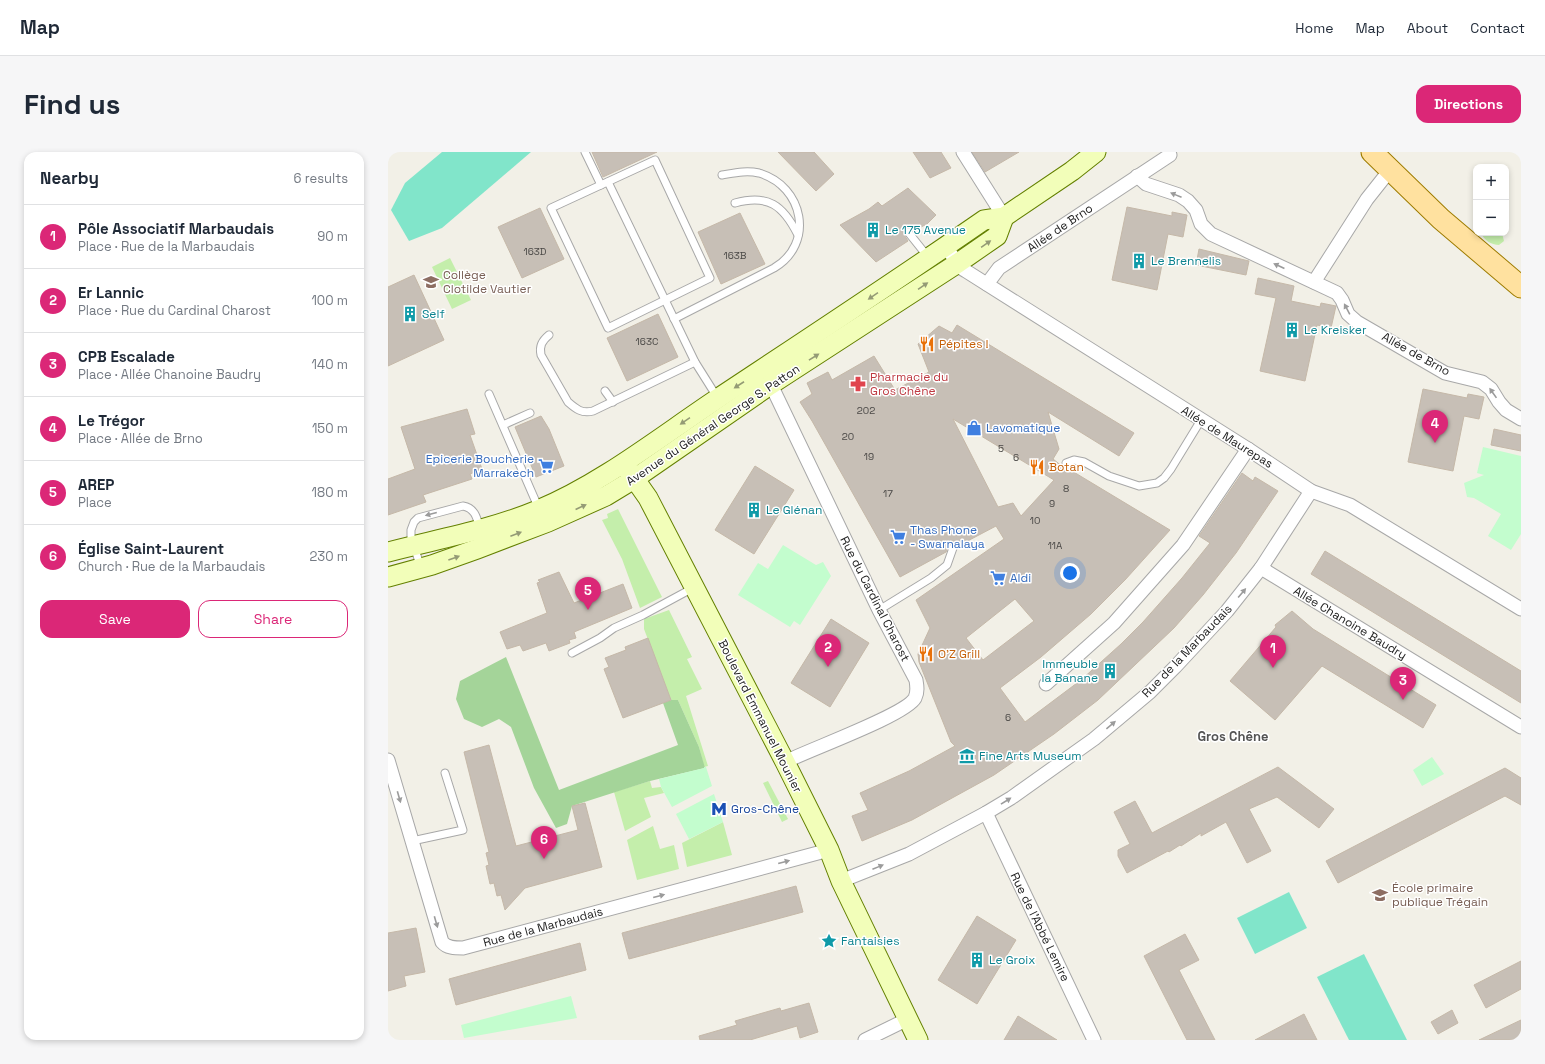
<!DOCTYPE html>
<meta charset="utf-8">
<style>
:root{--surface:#fff;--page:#f6f6f7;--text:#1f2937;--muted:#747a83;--line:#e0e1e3;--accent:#db2777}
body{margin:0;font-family:"Space Grotesk",sans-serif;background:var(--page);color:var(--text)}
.controls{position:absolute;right:12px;top:12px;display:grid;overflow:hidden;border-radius:8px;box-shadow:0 2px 6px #0003}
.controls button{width:36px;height:36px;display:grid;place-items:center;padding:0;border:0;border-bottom:1px solid var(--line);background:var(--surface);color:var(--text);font:20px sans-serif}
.you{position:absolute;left:682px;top:421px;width:14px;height:14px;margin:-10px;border:3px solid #fff;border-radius:50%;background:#1a73e8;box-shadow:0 0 0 6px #1a73e833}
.badge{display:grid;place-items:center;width:26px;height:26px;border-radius:50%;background:var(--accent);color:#fff;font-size:13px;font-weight:700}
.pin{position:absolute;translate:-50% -33px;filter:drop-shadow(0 1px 2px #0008)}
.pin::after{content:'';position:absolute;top:21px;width:14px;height:12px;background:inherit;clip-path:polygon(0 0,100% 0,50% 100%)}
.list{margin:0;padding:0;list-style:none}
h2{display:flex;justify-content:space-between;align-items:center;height:52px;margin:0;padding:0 16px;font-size:17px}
h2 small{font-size:13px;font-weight:400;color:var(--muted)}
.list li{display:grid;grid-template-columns:26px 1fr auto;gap:12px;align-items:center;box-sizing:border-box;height:64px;padding:0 16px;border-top:1px solid var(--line)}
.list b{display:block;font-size:15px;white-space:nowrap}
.list p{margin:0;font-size:13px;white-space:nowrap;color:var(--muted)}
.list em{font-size:13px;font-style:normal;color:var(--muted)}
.actions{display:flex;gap:8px;padding:12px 16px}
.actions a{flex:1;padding:9px 0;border:1px solid var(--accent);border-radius:12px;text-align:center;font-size:14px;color:var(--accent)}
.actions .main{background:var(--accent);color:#fff}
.map{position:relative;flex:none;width:1133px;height:888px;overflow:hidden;border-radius:12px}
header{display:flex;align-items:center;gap:24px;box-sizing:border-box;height:56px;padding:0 20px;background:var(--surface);border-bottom:1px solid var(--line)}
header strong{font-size:19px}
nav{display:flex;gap:22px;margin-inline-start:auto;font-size:14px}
.intro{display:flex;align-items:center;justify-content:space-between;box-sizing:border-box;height:96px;padding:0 24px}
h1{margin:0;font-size:28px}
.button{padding:10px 18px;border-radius:12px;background:var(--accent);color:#fff;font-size:14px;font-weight:700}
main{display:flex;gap:24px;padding:0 24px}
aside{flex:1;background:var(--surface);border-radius:12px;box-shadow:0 2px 6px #0003}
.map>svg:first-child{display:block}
</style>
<header>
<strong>Map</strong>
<nav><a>Home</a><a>Map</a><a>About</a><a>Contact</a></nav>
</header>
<div class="intro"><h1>Find us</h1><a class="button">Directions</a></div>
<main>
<aside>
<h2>Nearby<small>6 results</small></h2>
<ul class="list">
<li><span class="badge">1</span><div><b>Pôle Associatif Marbaudais</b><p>Place · Rue de la Marbaudais</p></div><em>90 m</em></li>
<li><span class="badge">2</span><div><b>Er Lannic</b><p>Place · Rue du Cardinal Charost</p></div><em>100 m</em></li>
<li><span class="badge">3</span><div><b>CPB Escalade</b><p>Place · Allée Chanoine Baudry</p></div><em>140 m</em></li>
<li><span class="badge">4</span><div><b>Le Trégor</b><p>Place · Allée de Brno</p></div><em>150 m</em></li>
<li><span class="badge">5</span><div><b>AREP</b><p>Place</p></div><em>180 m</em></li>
<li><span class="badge">6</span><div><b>Église Saint-Laurent</b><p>Church · Rue de la Marbaudais</p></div><em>230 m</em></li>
</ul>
<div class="actions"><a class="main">Save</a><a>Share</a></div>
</aside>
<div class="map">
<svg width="1133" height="888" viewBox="0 0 1133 888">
<rect width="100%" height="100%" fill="#f2f0e7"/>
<g fill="#c4eeab">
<path d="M1093,81h21l2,8 -5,4c-8,0 -15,-5 -18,-12z"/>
<path d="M62,106l21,42 -19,9 -20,-42z"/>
<path d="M230,357l44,88 -22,11 -18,-49 -20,-39 6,-2 -1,-4z"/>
<path d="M281,458l23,47 -5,2 15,30 -16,7 22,70 -4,1 -5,-20 -21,-47h-7l-27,-71v-10z"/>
<path d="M262,629l2,7 9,-1 3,6 -20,5 7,19 -26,14 -11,-39z"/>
<path d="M380,629l20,38 -6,3 -19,-39z"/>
<path d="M335,670l9,33 -45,12 -5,-24z"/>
<path d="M265,674l7,23 14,-4 5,24 -42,11 -10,-40z"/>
</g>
<path fill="#a4d499" d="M118,505l53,133 119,-45 -15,-42 8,-3h7l21,47 6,21 -55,13 -78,25 -5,18 -11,4 -22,-40 -23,-61 -12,-8 -17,8 -18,-8 -8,-20 4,-18z"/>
<g fill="#c3fdce">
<path d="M1095,295l38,9v78l-10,16 -23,-14 13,-22 -27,-16 -7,-1 -3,-14 20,-8 -7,-2z"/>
<path d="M395,393l33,20 7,-3 8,14 -31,49 -6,-4 -4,6 -52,-32 20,-32 10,6z"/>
<path d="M1044,605l12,17 -22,12 -9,-16z"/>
<path d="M316,615h2l6,19 -40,21 -11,-20 -2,-8 45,-11z"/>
<path d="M326,642l9,28 -34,17 -13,-25z"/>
<path d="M183,844l6,22 -113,20 -3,-13z"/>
</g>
<g fill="#81e5ca">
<path d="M54,0h89l-89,76 -33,13 -18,-31 14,-27z"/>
<path d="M901,740l18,36 -52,26 -18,-36z"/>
<path d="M976,802l43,86h-58l-32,-63z"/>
</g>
<g fill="#c7bfb6" stroke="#c5b8a8" fill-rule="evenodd">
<path d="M204,0h65l-54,25z"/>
<path d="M390,0h36l20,22 -18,17z"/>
<path d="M525,0h28l10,16 -21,10z"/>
<path d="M584,0h47l-34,20z"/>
<path d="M520,36l28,27 -9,9 -14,7 -4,-4 -4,1 -2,5 5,8 -32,21 -36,-37 29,-16 9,-7 4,4z"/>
<path d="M739,55l45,9v-4l15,3 -4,22 -15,-3 -11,56 -45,-10z"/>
<path d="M152,56l24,51 -42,19 -24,-51z"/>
<path d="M352,61l25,51 -44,20 -23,-52z"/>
<path d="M811,97l50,12 -3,14 -50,-10z"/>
<path d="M26,123l30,65 -56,26v-79z"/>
<path d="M870,126l36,8 -3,15 29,6 1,-4 15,3 -5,22 -14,-3 -12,56 -45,-10 16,-73 -21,-4z"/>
<path d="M270,162l20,43 -51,24 -20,-43z"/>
<path d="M569,173l177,108 -15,23 -71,-44 11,37 -6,10 10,8 4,1 103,62 -45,50 -34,34 -50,43 -41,31 25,34 56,-42 40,-36 22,-22 39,-44 28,-35 -11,-7 43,-63 11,8 2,-4 23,14 -42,62 -33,42 -29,33 -76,72 -44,34 -60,41 -82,45 -50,21 -10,-25 16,-6 -8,-17 49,-22 46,-25 -4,-4 -32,-80 -1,-8 12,-26 -14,-28 88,-61 -8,-13 -38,20 -4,-3 -4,1 -4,8 -46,25 -88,-156 -12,-19 12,-8 -5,-11 21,-11 4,8 42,-24 21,34 34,-18 -11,-28 21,-18 13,7zM565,267l101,61 -33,36 -8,-13 -15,4zM627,447l19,22 -51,39 -17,-22z"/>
<path d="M1035,237l44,9 1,-4 16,3 -5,22 -15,-3 -11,55 -45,-9z"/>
<path d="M79,257l8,25 -5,1 12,34 -12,5 2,5 -49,16 3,7 -38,13v-36l27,-10 -14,-42z"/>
<path d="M153,264l8,13 15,37 -28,11 -21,-50z"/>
<path d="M1106,277l27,6v16l-30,-6z"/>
<path d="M367,314l39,24 -40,64 -39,-24z"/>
<path d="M937,399l196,120v32l-210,-129z"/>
<path d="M171,420l15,31 49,-19 9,24 -58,24 2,6 -7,2 1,3 -21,8 -3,-8 -23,8 -3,-6 -13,4 -7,-17 47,-19 -10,-30 3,-1 -2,-2z"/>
<path d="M904,459l21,18 123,76 -13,23 -101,-62 -47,54 -45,-39 46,-54 -1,-2z"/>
<path d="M443,467l38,24 -39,64 -39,-24z"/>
<path d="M260,486l23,62 -48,18 -19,-49 5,-2 -4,-9 21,-8 -1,-3z"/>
<path d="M101,593l27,101 62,-16 -6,-24 13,-3 17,64 -77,21 -20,22 -4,-15 -4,1 -3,-13 -4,1 -4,-18 3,-1 -3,-12 3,-1 -25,-100z"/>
<path d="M890,615l56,42 -15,19 -42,-31 -28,12 22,42 -24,12 -21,-41 -25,14v-3l-20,13 -1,-1 -11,7 -1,-1 -41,22 -9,-17v-6l12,-6 -16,-32 21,-11 17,32z"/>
<path d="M1117,616l16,10v27l-16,-9 -167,87 -12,-22z"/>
<path d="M408,734l7,26 -174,47 -7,-26z"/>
<path d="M589,764l39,24 -39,64 -39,-24z"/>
<path d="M28,776l9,44 -21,4 2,10 -18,5v-58z"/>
<path d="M797,782l14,26 -20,10 36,70h-28l-43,-84z"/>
<path d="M192,791l6,27 -130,35 -7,-26z"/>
<path d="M1133,809v28l-35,19 -12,-23z"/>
<path d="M421,851l9,29 -18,6 -3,-12 -47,14h-50l-1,-4 38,-11 -2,-4 45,-13 1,3z"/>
<path d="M1064,858l6,13 -20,11 -7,-12z"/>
<path d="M916,862l13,26h-62z"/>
<path d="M630,864l39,24h-53z"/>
<path d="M1133,868v16l-8,4h-34z"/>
</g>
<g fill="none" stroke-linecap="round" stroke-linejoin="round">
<defs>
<g id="lane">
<path d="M197,0l16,33"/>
<path d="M267,8l55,118 -102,50 -57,-120z"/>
<path d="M220,30l87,180 22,35"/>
<path d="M347,51c33,-9 48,2 63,32"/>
<path d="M520,80l20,25"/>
<path d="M286,167l100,-51c41,-24 30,-82 -15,-95 -13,-3 -25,0 -37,2"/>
<path d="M161,183c-7,6 -10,11 -8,20l27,47c8,7 14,12 25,9l102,-49"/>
<path d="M217,239l8,11"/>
<path d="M101,242l50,115"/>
<path d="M115,273l27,-12"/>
<path d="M678,311l8,-3 10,2 25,14 30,10 18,-3 7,-5 7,-9 30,-49"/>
<path d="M33,416l-10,-31v-7l3,-8 4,-4 45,-12c12,2 14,12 17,23"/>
<path d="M491,458l52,-32 16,-13 6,-17"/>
<path d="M184,501l28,-15 14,-10 29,-13 50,-27"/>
<path d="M24,689l51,-11 -18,-57"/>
</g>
<g id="street">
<path d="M575,0l41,65"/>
<path d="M749,24l9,8 33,11 9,6 8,9 5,14 10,10 126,59 5,7 6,14 9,8 88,51 37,9 9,7 8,13 7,8 15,9"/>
<path d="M558,95l15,21 5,3 282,178 63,42 39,14 171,104"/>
<path d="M926,130l53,-83 23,-29"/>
<path d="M599,132l12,-16 171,-113"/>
<path d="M377,227l9,12 105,219 37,70c1,6 2,12 -1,18 -9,17 -107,52 -130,64"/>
<path d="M873,416l260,159"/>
<path d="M658,532l68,-61 69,-78 65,-96"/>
<path d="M0,608l54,182c5,6 13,6 21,6l366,-98"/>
<path d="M598,661l108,227"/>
<path d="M453,729l68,-27 77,-41 25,-15 83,-59 56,-47 25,-25 52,-56 34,-43 50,-77"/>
<path d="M477,888l43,-21"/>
</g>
<g id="secondary">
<path d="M239,316l21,30 137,264 44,88 12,31 77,159"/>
<path d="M0,400c50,-13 102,-22 150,-42 63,-26 122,-73 179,-111 89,-59 179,-118 267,-179l20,-3 68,-46 24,-19"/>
<path d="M0,425l44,-12 45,-16 71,-27 58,-26 28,-17 136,-94 188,-122 39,-27 7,-19"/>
</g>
<path id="primary" d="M984,0l69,67 80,68"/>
</defs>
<use href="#lane" stroke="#a8a8a8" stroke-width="9"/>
<use href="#street" stroke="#a8a8a8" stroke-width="15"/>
<use href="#secondary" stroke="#648000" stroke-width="21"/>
<use href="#primary" stroke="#9e7c00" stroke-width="23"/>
<use href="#lane" stroke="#fff" stroke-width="7"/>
<use href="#street" stroke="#fff" stroke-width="13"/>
<use href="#secondary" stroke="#f2feb9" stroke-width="19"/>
<use href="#primary" stroke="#ffe19f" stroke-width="21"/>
</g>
<defs><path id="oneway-solid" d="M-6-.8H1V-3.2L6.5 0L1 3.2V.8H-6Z"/></defs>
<g fill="#9b9b9b">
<use href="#oneway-solid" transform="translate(788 43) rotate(-158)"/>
<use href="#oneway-solid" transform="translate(891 114) rotate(-155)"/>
<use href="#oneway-solid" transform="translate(959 157) rotate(-118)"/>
<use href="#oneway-solid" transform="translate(1105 241) rotate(-125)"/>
<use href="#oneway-solid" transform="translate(43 362) rotate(165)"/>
<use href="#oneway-solid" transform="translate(854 441) rotate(-50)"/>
<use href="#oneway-solid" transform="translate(723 573) rotate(-40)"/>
<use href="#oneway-solid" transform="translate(11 645) rotate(74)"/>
<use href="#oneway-solid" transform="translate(618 649) rotate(-32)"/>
<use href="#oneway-solid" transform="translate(396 710) rotate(-15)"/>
<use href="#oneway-solid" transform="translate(490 715) rotate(-22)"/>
<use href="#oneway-solid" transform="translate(271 744) rotate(-15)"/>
<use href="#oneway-solid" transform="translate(48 770) rotate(74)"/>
</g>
<g fill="#949b75">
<use href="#oneway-solid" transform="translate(598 92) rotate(-35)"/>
<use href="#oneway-solid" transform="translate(535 134) rotate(-34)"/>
<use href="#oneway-solid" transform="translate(485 144) rotate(146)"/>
<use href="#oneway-solid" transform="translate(426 205) rotate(-32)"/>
<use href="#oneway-solid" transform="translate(351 233) rotate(147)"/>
<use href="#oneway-solid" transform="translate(297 269) rotate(146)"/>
<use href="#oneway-solid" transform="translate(193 355) rotate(-25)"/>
<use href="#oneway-solid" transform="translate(128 382) rotate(-21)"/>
<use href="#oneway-solid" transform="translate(66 406) rotate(-20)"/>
</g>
<defs>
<symbol id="building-bare" viewBox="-9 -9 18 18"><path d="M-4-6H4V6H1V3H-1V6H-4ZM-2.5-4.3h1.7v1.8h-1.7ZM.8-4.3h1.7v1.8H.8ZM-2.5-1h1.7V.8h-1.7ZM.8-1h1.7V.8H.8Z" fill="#0f9aa8" stroke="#fff" stroke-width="2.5" paint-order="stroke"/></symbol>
<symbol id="school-bare" viewBox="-9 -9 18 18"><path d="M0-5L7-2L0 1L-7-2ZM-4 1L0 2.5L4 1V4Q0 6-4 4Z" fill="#8d6e63" stroke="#fff" stroke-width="2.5" paint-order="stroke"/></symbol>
<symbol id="restaurant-bare" viewBox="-9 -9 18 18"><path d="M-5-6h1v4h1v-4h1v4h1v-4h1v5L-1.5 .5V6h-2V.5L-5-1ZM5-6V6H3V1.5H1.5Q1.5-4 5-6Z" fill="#e8710a" stroke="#fff" stroke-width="2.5" paint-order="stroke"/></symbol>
<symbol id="pharmacy-bare" viewBox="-9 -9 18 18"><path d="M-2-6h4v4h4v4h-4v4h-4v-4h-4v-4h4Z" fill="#e0444e" stroke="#fff" stroke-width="2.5" paint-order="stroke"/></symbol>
<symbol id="shop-bare" viewBox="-9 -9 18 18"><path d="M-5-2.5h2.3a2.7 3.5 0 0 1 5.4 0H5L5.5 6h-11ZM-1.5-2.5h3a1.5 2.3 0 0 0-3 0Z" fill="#3f7fe0" stroke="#fff" stroke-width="2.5" paint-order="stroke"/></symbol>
<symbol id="supermarket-bare" viewBox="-9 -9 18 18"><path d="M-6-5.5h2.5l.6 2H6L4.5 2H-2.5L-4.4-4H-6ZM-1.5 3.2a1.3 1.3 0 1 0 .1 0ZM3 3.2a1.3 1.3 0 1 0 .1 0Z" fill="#3f7fe0" stroke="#fff" stroke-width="2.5" paint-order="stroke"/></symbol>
<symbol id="museum-bare" viewBox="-9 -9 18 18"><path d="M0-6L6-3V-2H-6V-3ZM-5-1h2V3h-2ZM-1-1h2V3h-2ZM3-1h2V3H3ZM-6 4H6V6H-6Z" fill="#0f9aa8" stroke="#fff" stroke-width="2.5" paint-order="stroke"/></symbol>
<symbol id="metro-bare" viewBox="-9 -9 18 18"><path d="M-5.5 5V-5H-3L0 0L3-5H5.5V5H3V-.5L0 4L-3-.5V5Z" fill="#1a4fb4" stroke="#fff" stroke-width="2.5" paint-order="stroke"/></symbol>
<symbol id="sight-bare" viewBox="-9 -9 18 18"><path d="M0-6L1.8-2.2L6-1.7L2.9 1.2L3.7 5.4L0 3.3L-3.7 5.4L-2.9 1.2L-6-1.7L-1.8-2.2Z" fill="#0f9aa8" stroke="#fff" stroke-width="2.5" paint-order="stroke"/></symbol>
</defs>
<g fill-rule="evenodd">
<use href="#building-bare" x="474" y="67" width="22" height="22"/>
<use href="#building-bare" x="740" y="98" width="22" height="22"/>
<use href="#school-bare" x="32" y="119" width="22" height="22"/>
<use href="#building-bare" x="11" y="151" width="22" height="22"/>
<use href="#building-bare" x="893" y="167" width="22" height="22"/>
<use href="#restaurant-bare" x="528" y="181" width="22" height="22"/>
<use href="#pharmacy-bare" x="459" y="221" width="22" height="22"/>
<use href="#shop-bare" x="575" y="265" width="22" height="22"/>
<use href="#supermarket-bare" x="147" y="303" width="22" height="22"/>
<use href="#restaurant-bare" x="638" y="304" width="22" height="22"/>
<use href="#building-bare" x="355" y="347" width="22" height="22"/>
<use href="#supermarket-bare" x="499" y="374" width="22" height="22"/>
<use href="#supermarket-bare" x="599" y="415" width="22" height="22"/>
<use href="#restaurant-bare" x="527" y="491" width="22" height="22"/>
<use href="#building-bare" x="711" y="508" width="22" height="22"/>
<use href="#museum-bare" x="568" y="593" width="22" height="22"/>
<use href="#metro-bare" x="320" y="646" width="22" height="22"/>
<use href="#school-bare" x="981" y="732" width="22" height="22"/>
<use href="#sight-bare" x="430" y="778" width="22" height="22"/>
<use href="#building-bare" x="578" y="797" width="22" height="22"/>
</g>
<g text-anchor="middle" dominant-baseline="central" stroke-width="3" stroke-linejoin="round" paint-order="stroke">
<g font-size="10" fill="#4a4846">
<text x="147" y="99">163D</text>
<text x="347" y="103">163B</text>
<text x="259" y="189">163C</text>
<text x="478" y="258">202</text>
<text x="460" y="284">20</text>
<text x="613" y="296">5</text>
<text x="481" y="304">19</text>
<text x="628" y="305">6</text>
<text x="678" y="336">8</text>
<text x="500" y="341">17</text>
<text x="664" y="351">9</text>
<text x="647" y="368">10</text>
<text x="667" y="393">11A</text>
<text x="620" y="565">6</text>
</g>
<g font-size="12" fill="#212121" stroke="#fff">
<text transform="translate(672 76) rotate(-34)">Allée de Brno</text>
<text transform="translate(1028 202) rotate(29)">Allée de Brno</text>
<text transform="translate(325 273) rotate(-34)">Avenue du Général George S. Patton</text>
<text transform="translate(839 285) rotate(32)">Allée de Maurepas</text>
<text transform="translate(487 447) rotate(63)">Rue du Cardinal Charost</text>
<text transform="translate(962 471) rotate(31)">Allée Chanoine Baudry</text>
<text transform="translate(799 499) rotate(-46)">Rue de la Marbaudais</text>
<text transform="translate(372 564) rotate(63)">Boulevard Emmanuel Mounier</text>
<text transform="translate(155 775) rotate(-15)">Rue de la Marbaudais</text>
<text transform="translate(652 775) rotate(64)">Rue de l'Abbé Lemire</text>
</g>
<g font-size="12" fill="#0d838f" stroke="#fff" text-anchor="start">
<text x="497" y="78">Le 175 Avenue</text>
<text x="763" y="109">Le Brennelis</text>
<text x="34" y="162">Self</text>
<text x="916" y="178">Le Kreisker</text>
<text x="378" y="358">Le Glénan</text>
<text x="710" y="512" text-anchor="end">Immeuble<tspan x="710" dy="14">la Banane</tspan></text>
<text x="591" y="604">Fine Arts Museum</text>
<text x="453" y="789">Fantaisies</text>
<text x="601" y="808">Le Groix</text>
</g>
<g font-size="12" fill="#785e54" stroke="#fff" text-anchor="start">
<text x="55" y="123">Collège<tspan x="55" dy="14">Clotilde Vautier</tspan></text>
<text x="1004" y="736">École primaire<tspan x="1004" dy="14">publique Trégain</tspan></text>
</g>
<g font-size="12" fill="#c56008" stroke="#fff" text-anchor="start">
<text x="551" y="192">Pépites !</text>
<text x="661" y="315">Botan</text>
<text x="550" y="502">O'Z Grill</text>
</g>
<g font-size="12" fill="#be3a42" stroke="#fff" text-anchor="start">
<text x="482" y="225">Pharmacie du<tspan x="482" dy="14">Gros Chêne</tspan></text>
</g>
<g font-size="12" fill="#366cbe" stroke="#fff" text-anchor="start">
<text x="598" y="276">Lavomatique</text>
<text x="146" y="307" text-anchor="end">Epicerie Boucherie<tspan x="146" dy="14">Marrakech</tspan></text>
<text x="522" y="378">Thas Phone<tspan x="522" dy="14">- Swarnalaya</tspan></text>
<text x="622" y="426">Aldi</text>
</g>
<g font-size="12" fill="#164399" stroke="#fff" text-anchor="start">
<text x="343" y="657">Gros-Chêne</text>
</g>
<g font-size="13" font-weight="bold" fill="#545454" stroke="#fff">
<text x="845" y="584">Gros Chêne</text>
</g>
</g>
</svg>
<div class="controls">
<button>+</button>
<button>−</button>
</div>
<div class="you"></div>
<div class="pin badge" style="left:885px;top:516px">1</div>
<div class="pin badge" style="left:440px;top:515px">2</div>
<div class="pin badge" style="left:1015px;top:548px">3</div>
<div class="pin badge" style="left:1047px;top:291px">4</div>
<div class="pin badge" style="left:200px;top:458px">5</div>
<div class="pin badge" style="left:156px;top:707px">6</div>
</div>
</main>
